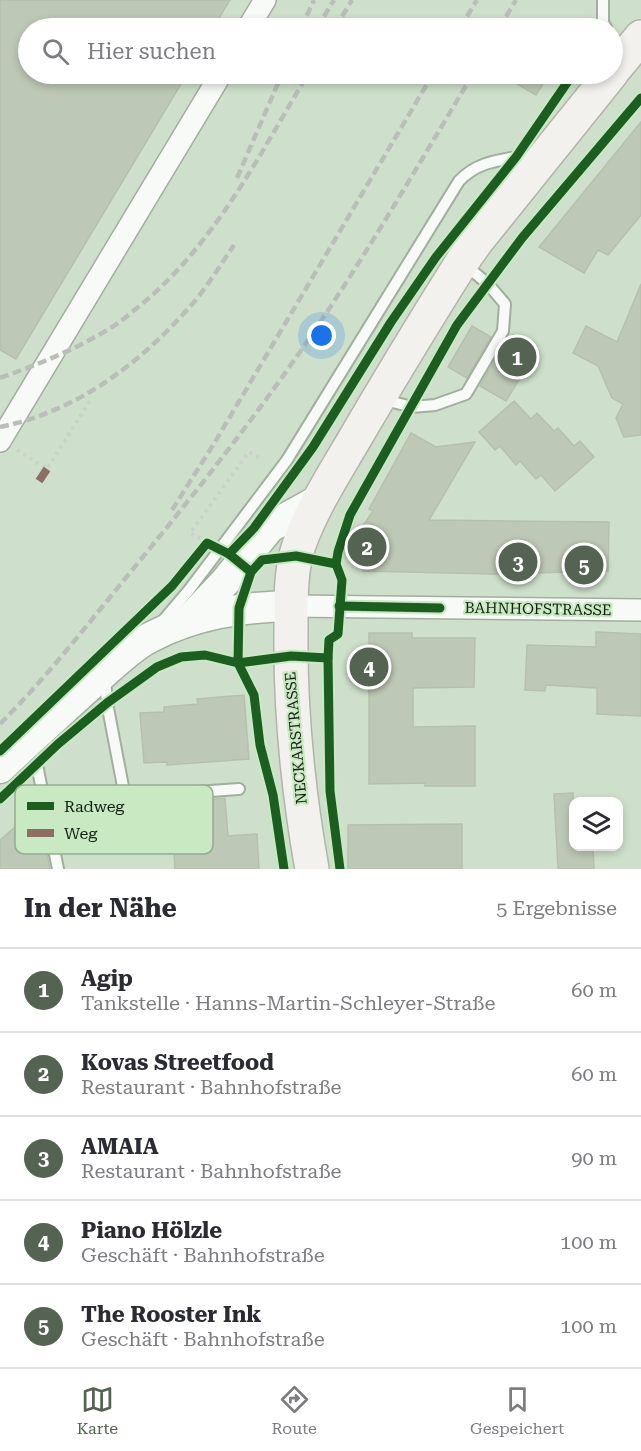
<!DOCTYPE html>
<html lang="de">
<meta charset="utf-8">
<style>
:root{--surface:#fff;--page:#f2f2f3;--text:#2b2b33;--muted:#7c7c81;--line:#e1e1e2;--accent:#546352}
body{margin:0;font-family:"Roboto Serif",serif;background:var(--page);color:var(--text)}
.controls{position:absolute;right:18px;bottom:18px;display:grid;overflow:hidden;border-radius:12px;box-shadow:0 3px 9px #0003}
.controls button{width:54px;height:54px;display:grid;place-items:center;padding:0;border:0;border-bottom:2px solid var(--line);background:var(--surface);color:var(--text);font:30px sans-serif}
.you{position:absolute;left:322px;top:336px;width:21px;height:21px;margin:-15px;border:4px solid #fff;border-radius:50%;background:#1a73e8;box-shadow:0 0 0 9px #1a73e833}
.badge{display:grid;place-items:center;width:39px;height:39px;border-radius:50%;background:var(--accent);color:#fff;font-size:20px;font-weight:700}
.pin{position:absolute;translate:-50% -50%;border:3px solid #fff;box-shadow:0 2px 6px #0006}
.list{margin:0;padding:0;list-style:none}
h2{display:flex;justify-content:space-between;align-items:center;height:78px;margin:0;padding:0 24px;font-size:26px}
h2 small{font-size:20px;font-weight:400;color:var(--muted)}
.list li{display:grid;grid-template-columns:39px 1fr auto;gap:18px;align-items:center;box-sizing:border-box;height:84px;padding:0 24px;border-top:2px solid var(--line)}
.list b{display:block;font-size:22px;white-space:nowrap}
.list p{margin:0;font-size:20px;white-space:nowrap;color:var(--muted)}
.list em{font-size:20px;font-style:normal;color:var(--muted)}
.icon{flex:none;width:33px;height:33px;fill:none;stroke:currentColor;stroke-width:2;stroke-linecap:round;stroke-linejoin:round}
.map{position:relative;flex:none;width:641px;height:869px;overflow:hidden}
.search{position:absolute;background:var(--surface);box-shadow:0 3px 9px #0003;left:18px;right:18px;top:18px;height:66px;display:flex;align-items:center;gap:15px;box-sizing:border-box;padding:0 21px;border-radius:33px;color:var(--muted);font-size:22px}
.sheet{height:498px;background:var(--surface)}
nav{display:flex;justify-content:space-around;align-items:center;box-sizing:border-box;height:84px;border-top:2px solid var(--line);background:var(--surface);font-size:16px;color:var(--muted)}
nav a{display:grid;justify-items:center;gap:3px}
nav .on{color:var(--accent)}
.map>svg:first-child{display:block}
</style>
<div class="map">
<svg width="641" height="869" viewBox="0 0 641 869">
<rect width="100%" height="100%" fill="#cee0cb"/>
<g fill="#bec8b6" stroke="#b5c0ad" stroke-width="1.5">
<path d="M0,0h230l-17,28h-185v46h159l-171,285 -16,-9z"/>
<path d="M500,74h49l-13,21z"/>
<path d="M641,122v93l-33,40 -10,-5 -14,23 -45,-26z"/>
<path d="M641,284v151l-17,2 -8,-19 7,-14 -11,-6 -14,-32 -25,-13 13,-27 31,16z"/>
<path d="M472,326l19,11 -24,41 -19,-11z"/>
<path d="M513,335l24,15 -31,51 -26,-15 24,-41 3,1z"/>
<path d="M514,401l17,18 6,-6 17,18 4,-3 16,18 6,-5 14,16 -39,34 -14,-16 -5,4 -16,-18 -4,4 -16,-19 -5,4 -16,-18z"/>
<path d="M411,433l25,14 39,-5 -46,78 180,2 -1,49 -117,3 -128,-3 -13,-26 23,-34 -4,-2z"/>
<path d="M596,632l45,2v82l-44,-2v-26l-51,-3 -1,6 -20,-1 2,-45 69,2z"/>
<path d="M369,633h43v5h63l-1,49 -61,1v39l62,-1v60h-50v-3l-56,1z"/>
<path d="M244,695l5,64 -82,6v-3l-23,1 -4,-50 24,-1v-5l34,-3 -1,-5z"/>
<path d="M116,788l5,20 104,-10 3,38 29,-2 2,35h-84l-3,-44 -48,4 -37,7 -8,-41z"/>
<path d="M573,793v53h20l1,23h-36l-4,-75z"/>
<path d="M38,807l12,62h-50v-29z"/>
<path d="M462,824v45h-114v-44z"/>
</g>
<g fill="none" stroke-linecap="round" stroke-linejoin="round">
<defs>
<g id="lane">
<path d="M603,0v22l3,6"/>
<path d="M381,399l31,8 23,-2 31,-11 37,-63 2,-27 -17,-20 -24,-20"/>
<path d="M161,623l28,-33 98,-130 172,-279c16,-17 34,-20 57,-24"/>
<path d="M105,679l2,24 18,94 114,-8"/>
<path d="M37,765l21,104"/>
</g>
<g id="street">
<path d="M248,28l17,-28"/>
<path d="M0,441l221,-367"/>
<path d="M291,606l350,4"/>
</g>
<g id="secondary">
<path d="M189,620l36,-38 45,-55 49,-27"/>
<path d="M0,768c31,-29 63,-58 95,-87 16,-14 35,-33 54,-43 45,-24 92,-31 142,-32"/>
</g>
<g id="primary">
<path d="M612,72l29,-35"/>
<path d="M312,869c-14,-79 -22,-159 -21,-239 0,-27 -1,-60 8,-85 13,-37 35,-71 55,-105 35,-60 71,-119 108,-178l14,-20 135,-168"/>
</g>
</defs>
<use href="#lane" stroke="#a1af9e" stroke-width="14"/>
<use href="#street" stroke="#a1af9e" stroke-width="24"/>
<use href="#secondary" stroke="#a1af9e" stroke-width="33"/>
<use href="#primary" stroke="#b3b4a9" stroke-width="36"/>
<g stroke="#cbd0ca" stroke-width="4" stroke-dasharray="3 4.5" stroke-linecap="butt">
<path d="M497,271l25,-33 119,-140"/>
<path d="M458,324l21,-28"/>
<path d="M421,390l33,-59"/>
<path d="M17,450l30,19 43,-68"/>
<path d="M207,542l-17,-9 59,-81 13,7"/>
<path d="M321,561l15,3"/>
<path d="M342,586c1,-11 -7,-19 -5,-31 9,-46 44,-95 67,-135"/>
<path d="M239,636l-1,27 16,32 6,50 10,38"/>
<path d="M136,682l21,-15 24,-10 24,-2 33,8 26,-3"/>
<path d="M330,791l-2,-133 1,-18 9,-6v-7"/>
<path d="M0,799l7,-7"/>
</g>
<use href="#lane" stroke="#f8faf7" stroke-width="10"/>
<use href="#street" stroke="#f8faf7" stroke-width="21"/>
<use href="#secondary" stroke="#f8faf7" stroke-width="30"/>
<use href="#primary" stroke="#f3f1ee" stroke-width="33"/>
<g stroke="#babeb9" stroke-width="4.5" stroke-dasharray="9 4.5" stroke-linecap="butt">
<path d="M301,28l13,-28"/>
<path d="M317,28l17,-28"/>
<path d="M335,28l17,-28"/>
<path d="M460,28l17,-28"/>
<path d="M499,28l17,-28"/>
<path d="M237,178l45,-104"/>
<path d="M0,378c39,-14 77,-29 112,-51 9,-5 17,-13 25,-19 77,-62 121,-151 171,-234"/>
<path d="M0,427c79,-16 142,-65 194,-125 15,-18 27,-38 40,-57"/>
<path d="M172,510l43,-68 218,-368"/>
<path d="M0,724c44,-44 84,-95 124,-144 69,-84 137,-169 197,-259 54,-81 102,-164 152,-247"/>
</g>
<path stroke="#8d6e63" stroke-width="8" stroke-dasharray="15 8" stroke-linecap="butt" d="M39,481l8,-12"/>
<defs>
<g id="cycleway">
<path d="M229,554l25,-26 59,-81 78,-125 45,-65 80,-100 57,-83"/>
<path d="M339,606l101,2"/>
<path d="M0,751l172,-165 35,-43 22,11 22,18"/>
<path d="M0,799l58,-55 49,-41 50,-36 24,-10 24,-2 33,8 53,-7 37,2"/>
<path d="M284,869l-11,-74 -13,-50 -6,-50 -16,-32 1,-55 12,-36 11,-12 34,-4 40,8"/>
<path d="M340,869l-10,-78 -2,-133 1,-18 9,-6 4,-54 -6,-16 2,-12 12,-37 107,-190 65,-87 119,-140"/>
</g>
</defs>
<use href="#cycleway" stroke="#c8e9c2" stroke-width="13"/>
<use href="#cycleway" stroke="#1b5e20" stroke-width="9"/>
</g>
<g text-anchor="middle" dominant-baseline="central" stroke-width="4.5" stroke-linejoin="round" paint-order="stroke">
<g font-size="15" fill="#131f11" stroke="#c8e9c2">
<text transform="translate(538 609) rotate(1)">BAHNHOFSTRASSE</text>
<text transform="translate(296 738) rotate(-95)">NECKARSTRASSE</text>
</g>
</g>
<rect x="15" y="785" width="198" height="69" rx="9" fill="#c8e9c2" stroke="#92ac8d" stroke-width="1.5"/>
<rect x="27" y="802" width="27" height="8" fill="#1b5e20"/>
<rect x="27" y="829" width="27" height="8" fill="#8d6e63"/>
<g font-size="16" fill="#131f11">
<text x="64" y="812">Radweg</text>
<text x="64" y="839">Weg</text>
</g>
</svg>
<div class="controls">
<button><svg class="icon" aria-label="layers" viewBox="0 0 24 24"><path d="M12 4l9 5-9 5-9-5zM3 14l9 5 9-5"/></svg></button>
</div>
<div class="you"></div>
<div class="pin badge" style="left:517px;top:357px">1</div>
<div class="pin badge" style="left:367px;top:547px">2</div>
<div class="pin badge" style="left:518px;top:562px">3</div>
<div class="pin badge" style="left:369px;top:667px">4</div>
<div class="pin badge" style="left:584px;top:565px">5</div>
<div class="search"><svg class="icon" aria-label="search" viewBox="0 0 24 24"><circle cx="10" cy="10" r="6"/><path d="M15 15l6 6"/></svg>Hier suchen</div>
</div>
<section class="sheet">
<h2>In der Nähe<small>5 Ergebnisse</small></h2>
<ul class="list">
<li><span class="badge">1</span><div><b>Agip</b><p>Tankstelle · Hanns-Martin-Schleyer-Straße</p></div><em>60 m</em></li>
<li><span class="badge">2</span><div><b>Kovas Streetfood</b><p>Restaurant · Bahnhofstraße</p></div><em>60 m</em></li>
<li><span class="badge">3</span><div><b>AMAIA</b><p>Restaurant · Bahnhofstraße</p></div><em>90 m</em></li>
<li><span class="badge">4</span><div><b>Piano Hölzle</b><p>Geschäft · Bahnhofstraße</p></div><em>100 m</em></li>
<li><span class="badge">5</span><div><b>The Rooster Ink</b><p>Geschäft · Bahnhofstraße</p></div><em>100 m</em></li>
</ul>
</section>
<nav>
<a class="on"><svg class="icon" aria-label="map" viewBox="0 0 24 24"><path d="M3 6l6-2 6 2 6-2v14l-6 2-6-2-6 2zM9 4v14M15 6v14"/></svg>Karte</a>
<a><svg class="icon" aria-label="directions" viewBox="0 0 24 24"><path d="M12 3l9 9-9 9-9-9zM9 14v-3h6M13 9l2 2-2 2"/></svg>Route</a>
<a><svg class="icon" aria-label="saved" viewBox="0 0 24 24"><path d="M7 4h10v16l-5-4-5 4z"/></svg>Gespeichert</a>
</nav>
